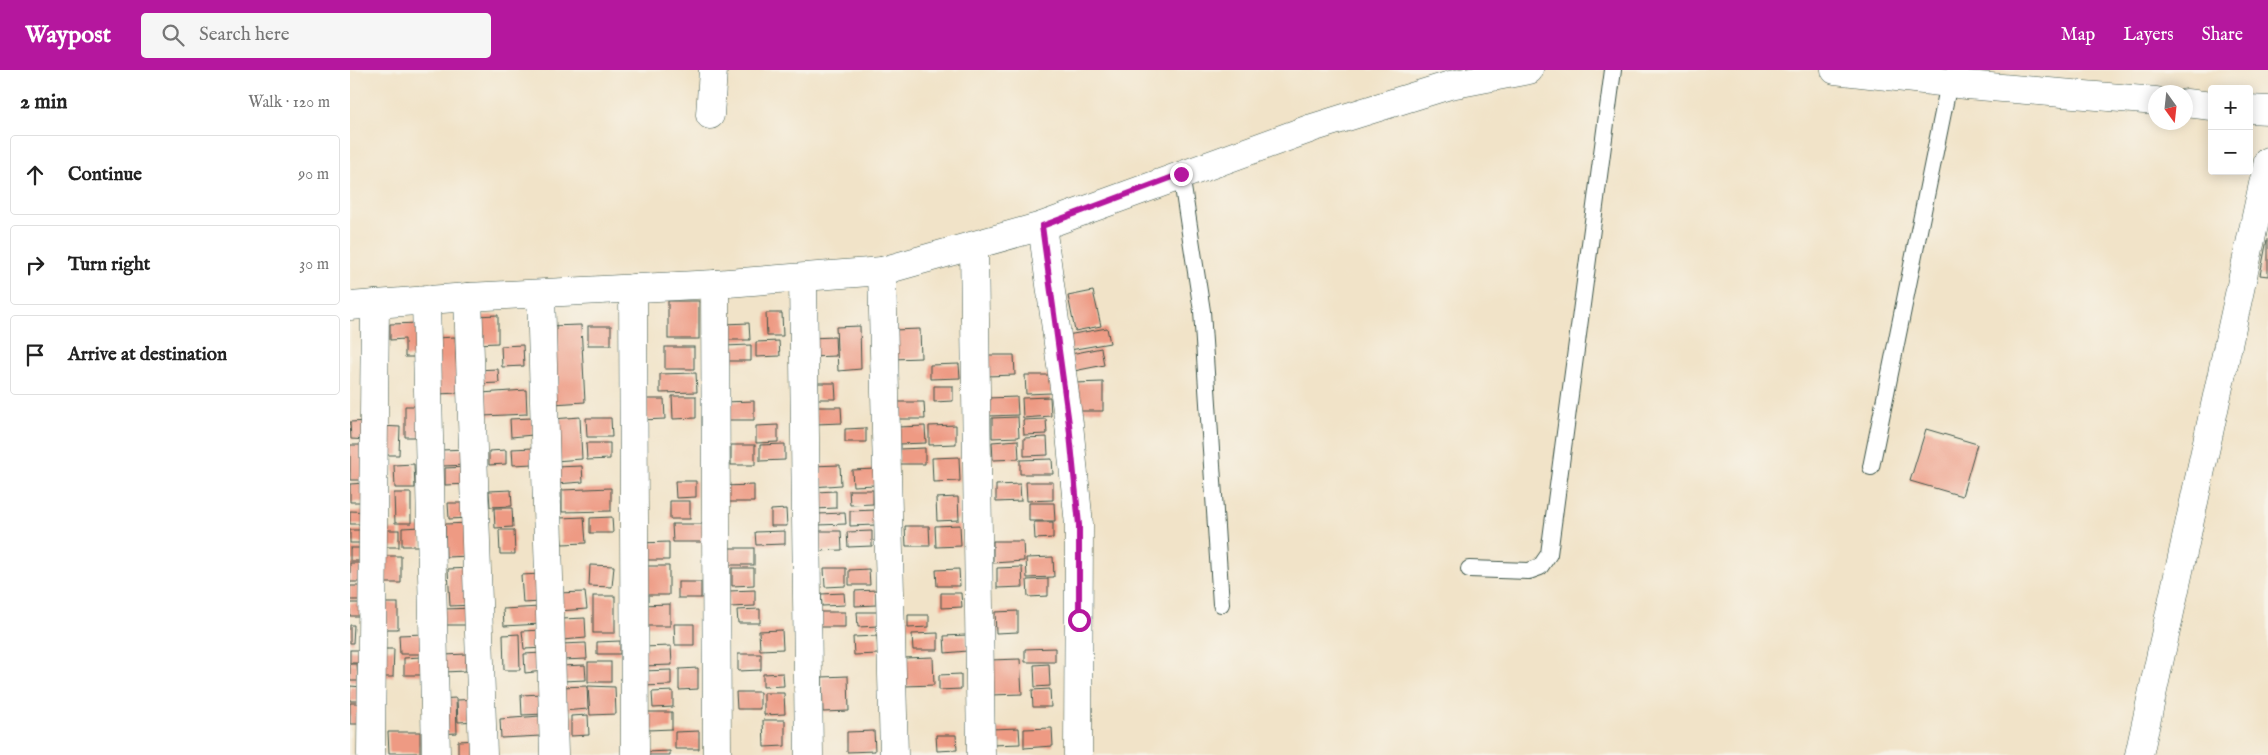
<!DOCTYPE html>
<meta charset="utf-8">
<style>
:root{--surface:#fff;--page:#f6f6f6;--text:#222;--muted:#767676;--line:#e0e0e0;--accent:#b5179e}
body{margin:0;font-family:"IM FELL English",serif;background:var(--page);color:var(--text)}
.controls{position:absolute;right:15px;top:15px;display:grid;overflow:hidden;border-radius:5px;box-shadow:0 2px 12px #0003}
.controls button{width:45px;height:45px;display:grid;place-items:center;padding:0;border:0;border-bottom:1px solid var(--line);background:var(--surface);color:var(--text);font:25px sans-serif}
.compass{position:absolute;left:1798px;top:15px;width:45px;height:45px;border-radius:50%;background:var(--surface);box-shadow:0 2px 12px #0003;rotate:165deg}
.stop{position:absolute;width:15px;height:15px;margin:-11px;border:4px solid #b5179e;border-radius:50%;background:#fff}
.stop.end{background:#b5179e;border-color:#fff;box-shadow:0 1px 5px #0008}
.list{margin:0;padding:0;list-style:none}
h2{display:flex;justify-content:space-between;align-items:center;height:65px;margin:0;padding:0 20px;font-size:21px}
h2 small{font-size:16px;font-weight:400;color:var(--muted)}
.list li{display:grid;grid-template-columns:32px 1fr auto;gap:15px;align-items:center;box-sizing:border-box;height:80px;margin:0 10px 10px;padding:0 10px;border:1px solid var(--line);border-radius:5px}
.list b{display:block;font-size:19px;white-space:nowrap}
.list em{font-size:16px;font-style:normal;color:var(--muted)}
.icon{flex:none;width:28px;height:28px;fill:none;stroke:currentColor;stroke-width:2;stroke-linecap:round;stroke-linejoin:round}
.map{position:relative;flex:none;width:1918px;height:685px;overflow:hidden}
header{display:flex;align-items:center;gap:30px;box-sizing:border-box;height:70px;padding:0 25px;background:var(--accent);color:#fff}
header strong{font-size:24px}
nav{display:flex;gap:28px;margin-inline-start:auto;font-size:18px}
.search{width:350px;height:45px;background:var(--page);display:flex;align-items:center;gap:12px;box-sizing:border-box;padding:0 18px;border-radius:5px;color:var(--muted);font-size:19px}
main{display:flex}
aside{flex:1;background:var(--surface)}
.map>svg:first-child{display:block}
</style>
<header>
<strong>Waypost</strong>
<div class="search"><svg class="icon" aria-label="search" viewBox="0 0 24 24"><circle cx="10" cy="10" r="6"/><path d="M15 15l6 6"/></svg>Search here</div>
<nav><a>Map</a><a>Layers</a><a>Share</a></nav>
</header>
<main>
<aside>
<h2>2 min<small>Walk · 120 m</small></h2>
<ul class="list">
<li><svg class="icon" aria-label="ahead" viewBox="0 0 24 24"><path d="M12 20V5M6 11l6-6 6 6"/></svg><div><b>Continue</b></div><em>90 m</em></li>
<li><svg class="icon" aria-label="right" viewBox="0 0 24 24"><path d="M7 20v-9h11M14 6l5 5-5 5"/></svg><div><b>Turn right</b></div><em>30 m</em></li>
<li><svg class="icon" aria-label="arrive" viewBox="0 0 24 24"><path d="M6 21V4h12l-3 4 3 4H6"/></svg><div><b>Arrive at destination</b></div></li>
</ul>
</aside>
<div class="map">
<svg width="1918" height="685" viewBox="0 0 1918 685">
<rect width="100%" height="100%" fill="#f7f3e8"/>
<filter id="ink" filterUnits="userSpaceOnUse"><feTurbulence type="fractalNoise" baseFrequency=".02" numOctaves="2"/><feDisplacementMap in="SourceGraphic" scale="10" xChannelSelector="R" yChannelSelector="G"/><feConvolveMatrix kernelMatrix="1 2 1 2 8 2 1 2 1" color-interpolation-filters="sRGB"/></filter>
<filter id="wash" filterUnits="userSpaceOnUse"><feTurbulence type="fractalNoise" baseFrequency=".0096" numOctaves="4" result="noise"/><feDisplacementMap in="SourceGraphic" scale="20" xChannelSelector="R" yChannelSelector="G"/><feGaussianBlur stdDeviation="1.12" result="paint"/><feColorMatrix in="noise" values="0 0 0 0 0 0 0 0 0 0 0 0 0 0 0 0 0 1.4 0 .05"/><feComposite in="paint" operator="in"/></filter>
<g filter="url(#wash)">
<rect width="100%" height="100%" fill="#f1e3c8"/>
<g id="blocks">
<g fill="#ee9a83">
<path d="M1917,170h1v36l-8,-1z"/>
<path d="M743,221l8,35 -26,5 -7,-35z"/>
<rect x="318" y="231" width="31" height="38"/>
<path d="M416,243h16l1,23h-16z"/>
<path d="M148,245v28l-23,1v-28z"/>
<path d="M70,253l1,34h-16v-18l-15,1v-16z"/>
<path d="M399,253l1,17h-26v-16z"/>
<path d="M231,255l4,77 -32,2 -4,-78z"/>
<rect x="238" y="256" width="23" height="19"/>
<path d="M510,256l1,43 -23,2 -2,-44z"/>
<path d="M757,258l3,15 -40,7 -3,-15z"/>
<path d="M570,259l1,29 -27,1 -1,-29z"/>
<path d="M105,267l3,56 -20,1 -2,-56z"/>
<path d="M485,267l1,19 -26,1 -1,-19z"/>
<path d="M429,271l1,15 -24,1v-15z"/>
<path d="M173,275l1,21 -22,1 -1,-21z"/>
<path d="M401,275v16h-27v-15z"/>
<rect x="315" y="277" width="29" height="22"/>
<path d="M751,278l3,17 -30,6 -3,-17z"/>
<path d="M637,285h27l1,20 -28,1z"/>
<path d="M609,294l1,14 -30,1v-14z"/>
<path d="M148,299l1,14 -23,1 -1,-14z"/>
<path d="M346,303l1,19 -37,1v-19z"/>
<path d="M675,305h26v18l-25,1z"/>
<path d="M753,312v29h-28v-28z"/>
<path d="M468,313h17l1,16h-18z"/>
<path d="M584,316h19v15l-19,1z"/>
<path d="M176,320l1,24 -44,2 -2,-23z"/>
<path d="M322,326h24v22l-23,1z"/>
<path d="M667,327l1,18 -30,1 -1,-18z"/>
<path d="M700,327l1,19 -28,2 -1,-20z"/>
<path d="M290,329h24l1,20 -24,1z"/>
<path d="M404,331v19h-32v-18z"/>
<path d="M542,332h32l1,17h-33z"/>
<path d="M55,336h18l1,31h-19z"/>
<path d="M465,337h26l1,16 -26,1z"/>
<path d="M230,347l2,42 -27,2 -3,-42z"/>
<path d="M668,347l1,20 -27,1v-20z"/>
<path d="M182,348l1,17 -22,2 -1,-18z"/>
<path d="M236,348h25l1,19h-25z"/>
<path d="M696,349l1,15 -23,1 -1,-15z"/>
<path d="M20,351l-1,19 -18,-1 -1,-17z"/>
<path d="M428,355v17l-22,1v-17z"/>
<path d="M606,355v19l-27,1v-19z"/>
<path d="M30,356l20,1 -1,28h-19z"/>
<path d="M575,356l1,17 -28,1 -1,-17z"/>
<path d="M516,358v14h-21v-13z"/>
<path d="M1576,359l51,15 -15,52 -52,-15z"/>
<path d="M697,367l1,18 -24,1v-18z"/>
<path d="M668,370l1,19 -26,1 -1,-18z"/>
<path d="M236,373h24v16l-23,1z"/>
<path d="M435,374v16l-25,1v-16z"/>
<path d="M0,375h16l1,35h-17z"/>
<rect x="381" y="375" width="24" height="20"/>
<path d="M183,378v16l-20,1 -1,-16z"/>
<path d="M575,378v16h-26v-15z"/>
<path d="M117,379v16l-24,1 -1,-16z"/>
<path d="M156,380v14l-17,1v-14z"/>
<path d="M609,387l1,24 -27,1 -1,-24z"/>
<path d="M702,389l1,15h-33v-14z"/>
<path d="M64,394l1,24h-20l-1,-23z"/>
<path d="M490,395l1,20 -29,2 -1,-21z"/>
<path d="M232,396l1,16 -27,2 -1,-17z"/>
<path d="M118,397l1,17 -24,1v-17z"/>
<path d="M526,399v16l-23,1 -1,-16z"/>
<path d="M325,411h21v16l-20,1z"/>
<path d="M676,412h27v18l-26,1z"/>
<path d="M15,413v19h-15v-18z"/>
<path d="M670,414l1,17 -25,1v-17z"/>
<path d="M404,415v17h-32v-16z"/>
<path d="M261,418v23l-49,1v-22z"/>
<path d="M161,420l1,16 -22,1 -1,-16z"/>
<path d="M499,420h24v14l-23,1z"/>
<path d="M486,421v17l-21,1v-17z"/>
<path d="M44,423h17v30h-16z"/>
<path d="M608,427l1,23 -22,1 -1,-23z"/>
<rect x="320" y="431" width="20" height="18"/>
<path d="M98,433h22l1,15 -22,1z"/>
<path d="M679,433h25l1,18h-26z"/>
<path d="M144,438h18l1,19 -18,1z"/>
<path d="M436,439l1,17h-16v-16z"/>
<path d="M526,440v15l-26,1v-15z"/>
<path d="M0,441l21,1v12h-21z"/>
<path d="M495,443l1,11 -28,1 -1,-11z"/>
<path d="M234,447l2,26 -24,1 -2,-26z"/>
<path d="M262,447l1,16h-23v-15z"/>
<path d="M684,452h19v16l-18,1z"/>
<path d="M120,453l1,33 -25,1 -1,-33z"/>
<path d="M322,454h31v18h-30z"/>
<path d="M610,455l1,21 -25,1 -1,-21z"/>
<path d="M555,456h24l1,20h-24z"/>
<path d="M71,457v19h-19v-18z"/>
<rect x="0" y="460" width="17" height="13"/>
<rect x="29" y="460" width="20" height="17"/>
<path d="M149,460h15l1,24h-15z"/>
<path d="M435,461v13l-29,1 -1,-13z"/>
<path d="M466,461h25l1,19 -26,1z"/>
<path d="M522,461v15l-24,1 -1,-15z"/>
<path d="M643,471h30l1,20 -31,2z"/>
<path d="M319,472v18h-29l-1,-17z"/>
<rect x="0" y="478" width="12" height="13"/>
<rect x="379" y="478" width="25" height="17"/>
<path d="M27,486h24v27h-25z"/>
<path d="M703,487l1,20 -27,1 -1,-20z"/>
<rect x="0" y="493" width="12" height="19"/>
<path d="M240,495l24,1 -2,21 -23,-1z"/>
<path d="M290,496h29v29h-28z"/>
<path d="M672,497l1,20 -26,1v-20z"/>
<path d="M122,498l2,37 -24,1 -2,-37z"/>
<path d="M382,498h22v17l-22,1z"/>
<path d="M474,498h22v18l-21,1z"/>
<path d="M519,499l1,16h-21v-15z"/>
<path d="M609,499l1,17h-23l-1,-16z"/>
<path d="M191,504l1,28 -19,1 -2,-28z"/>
<path d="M698,509v17l-20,1 -1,-17z"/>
<rect x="328" y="512" width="23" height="16"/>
<rect x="0" y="516" width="13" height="14"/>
<path d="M405,520v16l-26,1v-16z"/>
<path d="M526,520v15l-21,1v-15z"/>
<path d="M235,522l2,17 -29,2 -1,-18z"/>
<path d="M494,523l1,12 -23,1 -1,-12z"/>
<path d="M591,523h20l1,14 -21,1z"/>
<rect x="243" y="526" width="22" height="37"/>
<rect x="0" y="533" width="12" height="13"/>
<rect x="29" y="533" width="19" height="26"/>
<path d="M320,534v22h-28l-1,-21z"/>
<path d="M190,537l1,17 -37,2 -1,-17z"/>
<path d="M126,538v17h-32l-1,-16z"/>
<path d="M410,539v14h-22l-1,-13z"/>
<path d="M668,541v21l-22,1 -1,-21z"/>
<path d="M469,542h26v15h-25z"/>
<path d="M507,542h20l1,14 -20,1z"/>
<path d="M558,545h21v12l-21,1z"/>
<path d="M235,548l1,20 -23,2 -1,-21z"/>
<path d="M324,554h20v21h-19z"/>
<path d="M0,555h4l-1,18h-3z"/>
<path d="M193,560l2,18 -21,1 -2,-18z"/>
<path d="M432,560l1,19 -23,1 -1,-19z"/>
<path d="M588,563v17h-25l-1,-16z"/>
<path d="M74,564v20h-24l-1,-19z"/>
<path d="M169,564l1,36h-16l-1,-35z"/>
<path d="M616,565l1,16 -22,2 -1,-17z"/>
<path d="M527,566l1,18 -24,1 -1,-18z"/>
<path d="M270,571v13h-23v-12z"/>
<path d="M236,573l1,16 -25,1 -1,-16z"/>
<path d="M321,576l1,19 -29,1 -1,-19z"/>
<path d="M705,578v14h-30v-13z"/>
<path d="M23,579h21l-1,28h-20z"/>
<rect x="0" y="580" width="9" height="13"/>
<path d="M192,583l1,18 -18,2 -1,-19z"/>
<path d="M116,584v17l-22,1v-17z"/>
<path d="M388,584h23v16l-23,1z"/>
<path d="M71,587v18h-17v-17z"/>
<path d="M583,587l1,28 -29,1 -1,-28z"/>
<path d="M670,589l2,35 -31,1 -1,-35z"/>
<rect x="238" y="592" width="23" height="20"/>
<path d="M0,594h7l1,17h-8z"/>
<path d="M699,594l1,22 -15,1 -1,-22z"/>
<path d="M235,595l1,15 -24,1 -1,-15z"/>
<path d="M348,598v21l-19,1v-21z"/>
<path d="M321,600v15l-29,1v-15z"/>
<path d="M433,603l1,13 -21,1v-13z"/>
<path d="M611,604v15l-22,1v-15z"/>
<path d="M498,606l1,35 -26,1 -1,-35z"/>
<path d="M0,616l13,1v14h-13z"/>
<path d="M237,616l1,23 -25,2 -1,-24z"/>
<path d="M238,616l27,1 1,27 -26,1z"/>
<path d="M700,619l1,18h-18l-1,-17z"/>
<path d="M323,621v16l-20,1 -1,-16z"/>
<path d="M386,622h24v17h-23z"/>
<path d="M414,623h20l1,21 -21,1z"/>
<path d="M192,624l2,20 -22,1 -1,-20z"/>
<path d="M106,628l1,35 -20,1 -1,-35z"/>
<path d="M130,629v22l-22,1 -1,-22z"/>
<path d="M0,633h11l1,21h-12z"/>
<path d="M298,642h24v17l-24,1z"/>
<path d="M238,645l1,20 -18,1v-20z"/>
<path d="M190,646l1,20 -40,2 -1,-19z"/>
<path d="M413,650h22v26l-21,1z"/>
<path d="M669,658l1,16 -28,1 -1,-16z"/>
<path d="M702,658l1,18 -29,2v-19z"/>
<path d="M349,661v18h-24v-17z"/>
<path d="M524,661l1,20 -28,1v-20z"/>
<path d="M38,662h32v21h-31z"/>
<path d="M586,665h20l1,15 -20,1z"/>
<path d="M130,670v15h-22v-14z"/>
<path d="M320,681v4h-24v-3z"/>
</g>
</g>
</g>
<g filter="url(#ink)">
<use href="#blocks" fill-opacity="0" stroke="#3e564a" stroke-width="1"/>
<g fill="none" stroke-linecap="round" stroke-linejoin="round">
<defs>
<g id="lane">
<path d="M831,104l21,137 19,293"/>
<path d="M1521,397l78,-384"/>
<path d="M1119,499l60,2 11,-4 9,-13 64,-484"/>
</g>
<g id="street">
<path d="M360,45l3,-45"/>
<path d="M692,156l27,198 10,101 -1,230"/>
<path d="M624,176l7,509"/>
<path d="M532,201l12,484"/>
<path d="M453,208l6,477"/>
<path d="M365,214l2,471"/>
<path d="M283,218l2,467"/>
<path d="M191,224l13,461"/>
<path d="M118,227l15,458"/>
<path d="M76,229l10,456"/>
<path d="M21,685l4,-451"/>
<path d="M1789,685l129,-594"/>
</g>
<g id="secondary">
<path d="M1485,0l132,15 189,16"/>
<path d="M1836,33l26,3"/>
<path d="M1899,39l19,1"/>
<path d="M0,236l118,-9 247,-13 167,-13 160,-45 270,-98 138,-43 79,-15"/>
</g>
</defs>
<use href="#lane" stroke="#3e564a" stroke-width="18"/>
<use href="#street" stroke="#3e564a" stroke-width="29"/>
<use href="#secondary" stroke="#3e564a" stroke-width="29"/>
<use href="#lane" stroke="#fff" stroke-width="16"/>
<use href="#street" stroke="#fff" stroke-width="28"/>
<use href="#secondary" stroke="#fff" stroke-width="28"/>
</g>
</g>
<g fill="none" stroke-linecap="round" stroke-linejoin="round" filter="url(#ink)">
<path stroke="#b5179e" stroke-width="6" d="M729,550v-95l-10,-101 -27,-198 139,-52"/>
</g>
</svg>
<div class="controls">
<button>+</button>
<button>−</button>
</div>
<svg class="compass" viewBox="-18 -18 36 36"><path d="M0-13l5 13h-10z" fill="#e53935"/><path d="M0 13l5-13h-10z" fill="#767676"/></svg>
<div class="stop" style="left:729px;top:550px"></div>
<div class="stop end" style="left:831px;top:104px"></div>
</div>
</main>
